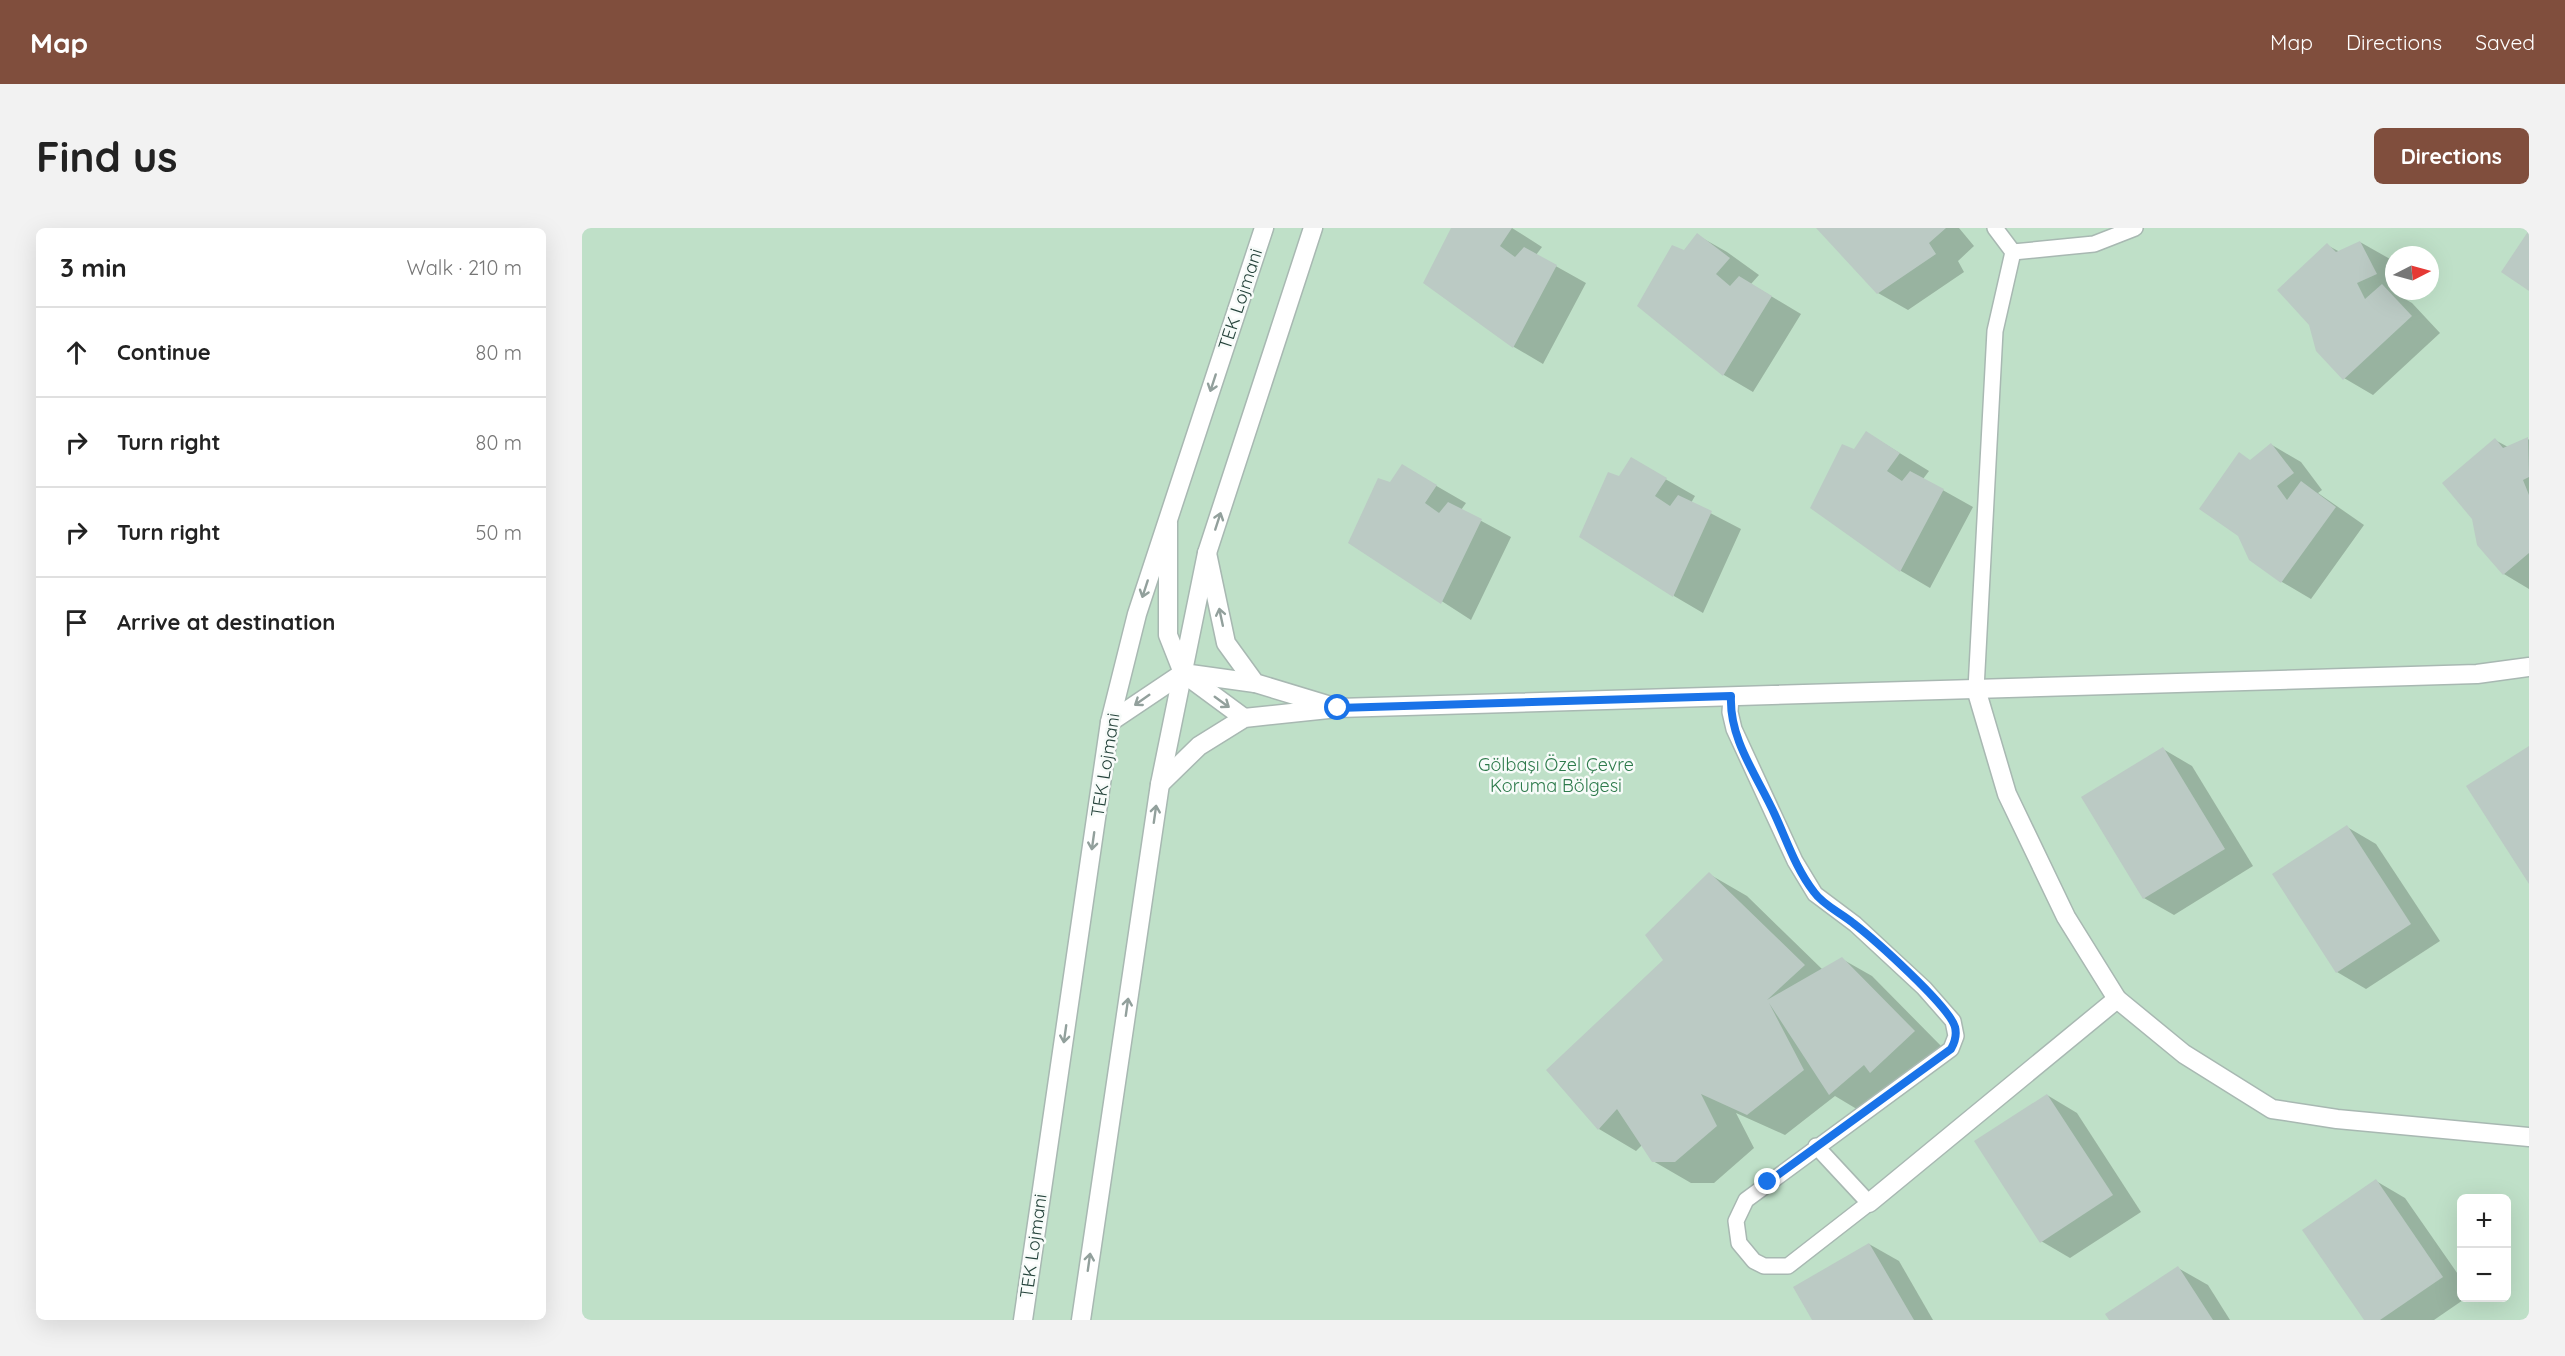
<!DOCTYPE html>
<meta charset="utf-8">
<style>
:root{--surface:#fff;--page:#f2f2f2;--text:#222;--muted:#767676;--line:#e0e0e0;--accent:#804e3d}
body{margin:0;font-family:Quicksand,sans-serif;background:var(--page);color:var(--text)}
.controls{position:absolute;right:18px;bottom:18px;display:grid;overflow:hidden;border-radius:9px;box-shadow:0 6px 24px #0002}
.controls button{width:54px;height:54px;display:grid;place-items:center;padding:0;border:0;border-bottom:2px solid var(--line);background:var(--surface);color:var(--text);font:30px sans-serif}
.compass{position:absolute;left:1803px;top:18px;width:54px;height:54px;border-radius:50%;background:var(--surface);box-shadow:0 6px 24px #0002;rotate:84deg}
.stop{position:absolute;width:18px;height:18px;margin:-14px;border:4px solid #1a73e8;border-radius:50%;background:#fff}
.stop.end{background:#1a73e8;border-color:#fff;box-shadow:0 2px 6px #0008}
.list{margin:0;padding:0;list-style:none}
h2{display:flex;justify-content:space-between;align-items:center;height:78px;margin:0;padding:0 24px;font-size:26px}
h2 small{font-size:20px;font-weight:400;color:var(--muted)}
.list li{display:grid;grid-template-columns:39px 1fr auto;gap:18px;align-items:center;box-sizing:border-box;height:90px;padding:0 24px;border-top:2px solid var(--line)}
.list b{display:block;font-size:22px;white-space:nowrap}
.list em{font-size:20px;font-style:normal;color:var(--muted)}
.icon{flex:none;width:33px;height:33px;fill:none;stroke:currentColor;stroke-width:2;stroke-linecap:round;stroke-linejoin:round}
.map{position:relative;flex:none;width:1947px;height:1092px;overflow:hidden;border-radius:9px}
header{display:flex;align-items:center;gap:36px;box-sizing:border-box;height:84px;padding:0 30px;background:var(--accent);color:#fff}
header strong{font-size:28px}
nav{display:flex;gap:33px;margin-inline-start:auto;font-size:21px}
.intro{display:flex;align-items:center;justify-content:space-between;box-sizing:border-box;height:144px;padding:0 36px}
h1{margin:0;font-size:42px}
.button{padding:15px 27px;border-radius:9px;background:var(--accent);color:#fff;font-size:21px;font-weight:700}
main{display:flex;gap:36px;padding:0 36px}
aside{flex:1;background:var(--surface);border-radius:9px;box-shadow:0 6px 24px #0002}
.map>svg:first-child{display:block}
</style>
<header>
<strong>Map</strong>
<nav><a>Map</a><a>Directions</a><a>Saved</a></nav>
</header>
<div class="intro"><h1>Find us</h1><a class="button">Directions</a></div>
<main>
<aside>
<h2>3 min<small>Walk · 210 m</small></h2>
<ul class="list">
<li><svg class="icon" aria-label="ahead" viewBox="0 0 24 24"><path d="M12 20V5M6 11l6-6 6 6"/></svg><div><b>Continue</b></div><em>80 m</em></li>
<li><svg class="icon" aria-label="right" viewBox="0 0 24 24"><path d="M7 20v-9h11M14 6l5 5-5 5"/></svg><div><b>Turn right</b></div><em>80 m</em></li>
<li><svg class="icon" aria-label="right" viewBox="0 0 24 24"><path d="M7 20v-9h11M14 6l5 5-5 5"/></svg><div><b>Turn right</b></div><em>50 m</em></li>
<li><svg class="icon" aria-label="arrive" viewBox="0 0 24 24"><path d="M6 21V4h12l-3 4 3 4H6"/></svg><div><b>Arrive at destination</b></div></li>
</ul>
</aside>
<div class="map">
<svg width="1947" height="1092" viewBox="0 0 1947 1092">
<rect width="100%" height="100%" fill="#e6efeb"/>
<path fill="#bfe0c8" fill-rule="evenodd" d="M0,0h1947v1092h-1947zM1812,27h36v36h-36zM1880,970h44v100h-44z"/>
<g fill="#0003">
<path d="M870,0h60l30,19 -6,8 50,28 -43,81 -29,-17 -89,-64z"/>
<path d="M1236,0h141l15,18 -16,15 6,11 -56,38 -30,-17z"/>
<path d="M1115,7l30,17 32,23 -8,9 50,30 -48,78 -29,-17 -85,-69z"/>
<path d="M1778,14l30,17 4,9v23h11l-7,4 14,8 28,30 -67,62 -29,-17 -17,-133 13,7z"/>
<path d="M1285,205l62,38 -6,8 50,28 -43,81 -29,-17 -89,-64z"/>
<path d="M1946,211l1,1v149l-25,-15 -9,-134 13,7z"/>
<path d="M1690,217l29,17 21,28 -4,3 46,32 -53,74 -29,-17 -32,-23 1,-98z"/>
<path d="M1050,232l63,36 -4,7 50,26 -38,84 -29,-17 -54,-118z"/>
<path d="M820,238l64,37 -5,7 50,27 -40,83 -121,-78z"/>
<path d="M1581,521l29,17 61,100 -79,49 -30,-17 -61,-100z"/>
<path d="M1765,599l29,17 64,97 -74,48 -29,-17z"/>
<path d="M1127,646l38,22 76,74 19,-11 30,17 72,73 -43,39 -9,-5 -32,28 -25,-15 -50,39 -49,-22 18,35 -40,35h-23l-38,-22 -11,-16 -6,6 -37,-22 66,-169z"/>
<path d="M1465,867l30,18 64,99 -71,46 -29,-17z"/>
<path d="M1794,953l29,17 57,82v18h4l-32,22h-68z"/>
<path d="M1287,1016l30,17 34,59h-120z"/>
<path d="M1596,1040l30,17 22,35h-119z"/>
</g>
<g fill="#bbcac4">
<path d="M869,0h61l-12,18 15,11 9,-10 33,18 -44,83 -90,-65z"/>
<path d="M1234,0h130l-17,15 7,11 -59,40z"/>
<path d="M1947,2v61l-28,-19z"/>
<path d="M1115,5l33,25 -14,16 14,12 9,-10 33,20 -49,80 -86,-70 35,-61 12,5z"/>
<path d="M1778,13l17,33 -20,9 8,16 17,-15 30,32 -69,64 -27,-29 -7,-26 -32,-35 50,-47 9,9z"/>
<path d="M1284,203l34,22 -13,18 15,10 8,-10 34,18 -44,83 -90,-64 32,-64 12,5z"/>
<path d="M1946,209l1,40 -6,3 6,15v58l-26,22 -26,-30 -5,-26 -30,-36 53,-45 8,10z"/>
<path d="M1689,215l23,30 -17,13 10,14 14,-19 35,26 -55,76 -32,-23 -11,-24 -39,-27 40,-57 11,8z"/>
<path d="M1049,229l36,21 -12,18 15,10 8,-11 34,16 -39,86 -94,-60 29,-65 11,4z"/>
<path d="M820,236l35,21 -12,18 14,10 9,-11 34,17 -41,85 -93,-61 30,-65 12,4z"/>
<path d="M1947,518v138l-63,-98z"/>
<path d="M1581,519l62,102 -82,50 -62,-102z"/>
<path d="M1765,597l64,99 -75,49 -64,-99z"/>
<path d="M1127,644l96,93 -38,35 75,-43 73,74 -45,42 -6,-8 -35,30 -60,-92 35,67 -57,45 -46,-21 16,32 -42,36h-23l-35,-53 -19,21 -52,-60 117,-110 -18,-25z"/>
<path d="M1465,866l66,101 -73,48 -66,-102z"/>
<path d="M1794,951l67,98 -63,43h-16l-62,-90z"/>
<path d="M1287,1015l45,77h-102l-19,-33z"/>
<path d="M1596,1038l35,54h-104l-4,-6z"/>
</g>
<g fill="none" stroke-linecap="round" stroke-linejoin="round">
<defs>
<g id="service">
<path d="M1431,24l81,-8 41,-16"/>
<path d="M1394,461l19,-358 18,-79 -18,-24"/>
<path d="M1149,469l-1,15 4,17 61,132 20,33 40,30 69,64 29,33 3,15 -5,13 -205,151 -10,21 3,22 15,18 10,5h24l81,-63 -53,-57"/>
</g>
<g id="minor">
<path d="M586,295v112l15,38 61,45"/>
<path d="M625,325l19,90 29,40 76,23"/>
<path d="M1394,461l31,105 59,123 51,82 67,55 88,55 65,10 192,18"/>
<path d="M528,494l73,-49 72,10"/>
<path d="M578,556l39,-38 45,-28 94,-10 1139,-34 52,-7"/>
<path d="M1287,975l248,-204"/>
</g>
<g id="tertiary">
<path d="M441,1092l87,-598 27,-108 127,-386"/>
<path d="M499,1092l79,-536 47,-231 106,-325"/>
</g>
</defs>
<use href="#service" stroke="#a8b8b2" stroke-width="18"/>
<use href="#minor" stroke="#a8b8b2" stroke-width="21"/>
<use href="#tertiary" stroke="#a8b8b2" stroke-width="21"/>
<use href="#service" stroke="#fff" stroke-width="15"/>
<use href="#minor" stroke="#fff" stroke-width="18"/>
<use href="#tertiary" stroke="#fff" stroke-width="18"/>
</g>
<defs><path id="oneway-shaft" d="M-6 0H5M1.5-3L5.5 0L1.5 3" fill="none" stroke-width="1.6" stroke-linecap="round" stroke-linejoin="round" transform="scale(1.5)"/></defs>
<g stroke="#92a09c">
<use href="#oneway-shaft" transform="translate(631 155) rotate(108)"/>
<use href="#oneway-shaft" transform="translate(636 293) rotate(-72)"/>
<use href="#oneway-shaft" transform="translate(563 361) rotate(108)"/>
<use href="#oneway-shaft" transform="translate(639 389) rotate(-102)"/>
<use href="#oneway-shaft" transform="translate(560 472) rotate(145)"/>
<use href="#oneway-shaft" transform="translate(640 474) rotate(36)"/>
<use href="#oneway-shaft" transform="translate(573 586) rotate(-82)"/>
<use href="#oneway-shaft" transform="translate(511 613) rotate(98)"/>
<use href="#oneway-shaft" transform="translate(545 779) rotate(-82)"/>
<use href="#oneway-shaft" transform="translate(483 806) rotate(98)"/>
<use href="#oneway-shaft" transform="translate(507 1034) rotate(-82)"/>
</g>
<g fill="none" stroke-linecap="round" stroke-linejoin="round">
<path stroke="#1a73e8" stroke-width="8" d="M756,480l393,-12c-2,44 27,81 44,119 12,26 21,54 39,77 9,13 27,21 39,31 21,16 96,83 102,104 2,8 0,15 -4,22l-183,133"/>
</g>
<g text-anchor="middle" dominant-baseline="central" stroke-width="5" stroke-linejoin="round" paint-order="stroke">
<g font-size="18" fill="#24423a" stroke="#f7fbf9">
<text transform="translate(658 71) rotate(-72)">TEK Lojmani</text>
<text transform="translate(523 537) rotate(-81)">TEK Lojmani</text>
<text transform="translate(451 1018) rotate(-82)">TEK Lojmani</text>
</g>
<g font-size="18" fill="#2d7a4b" stroke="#f7fbf9">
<text x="974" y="536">Gölbaşı Özel Çevre<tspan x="974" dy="21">Koruma Bölgesi</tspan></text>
</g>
</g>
</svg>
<div class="controls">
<button>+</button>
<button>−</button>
</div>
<svg class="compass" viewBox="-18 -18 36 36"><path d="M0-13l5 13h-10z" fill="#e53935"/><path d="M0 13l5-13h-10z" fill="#767676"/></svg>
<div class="stop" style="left:756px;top:480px"></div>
<div class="stop end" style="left:1186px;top:954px"></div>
</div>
</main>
